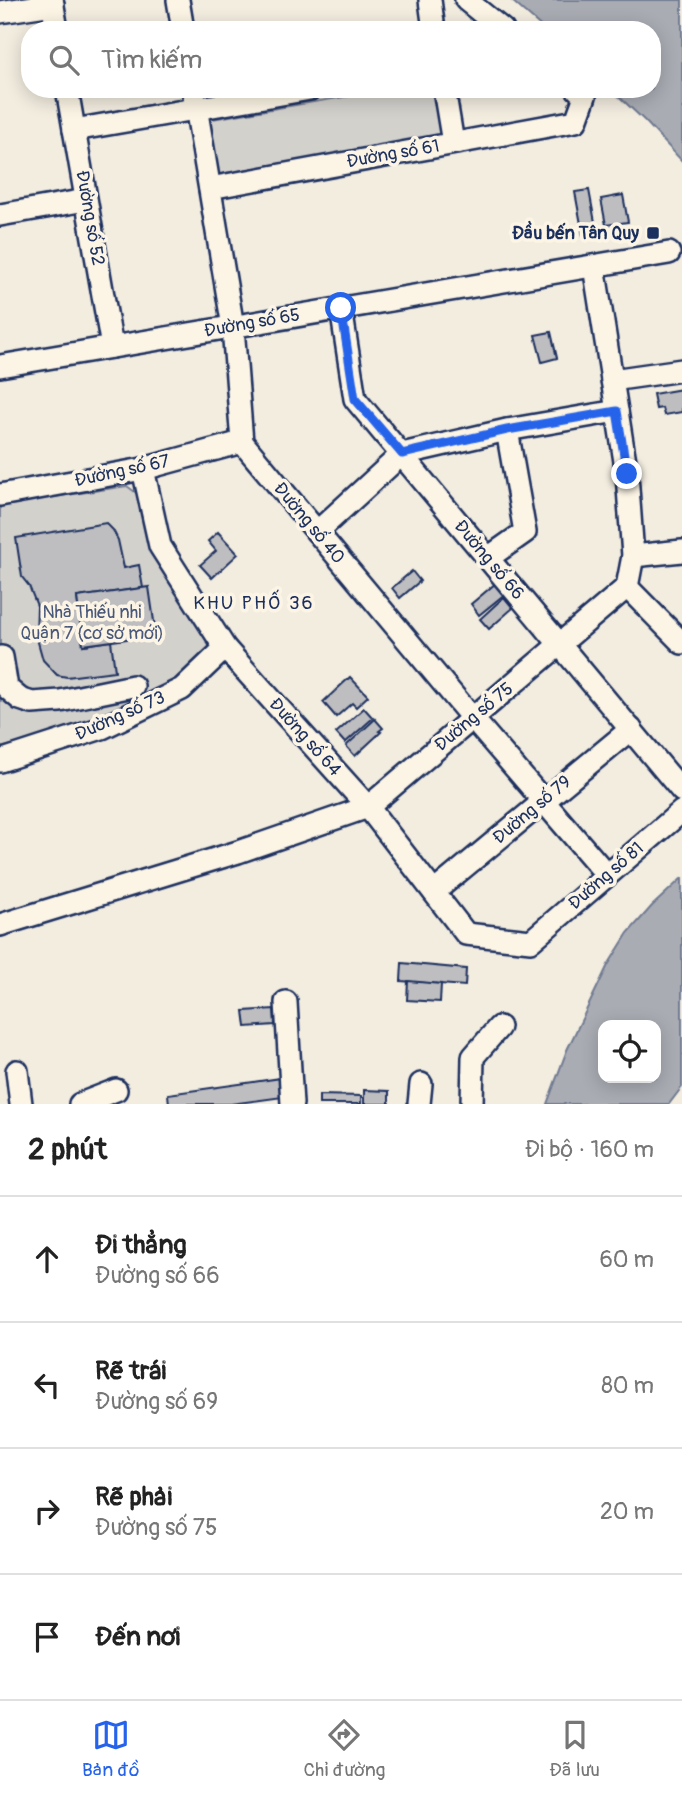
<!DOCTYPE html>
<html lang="vi">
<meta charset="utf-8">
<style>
:root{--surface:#fff;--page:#f6f6f6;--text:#222;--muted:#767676;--line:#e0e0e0;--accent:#2563eb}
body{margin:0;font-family:Pangolin,sans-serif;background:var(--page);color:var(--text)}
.controls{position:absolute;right:21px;bottom:21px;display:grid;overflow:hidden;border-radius:14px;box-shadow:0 4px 18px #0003}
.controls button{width:63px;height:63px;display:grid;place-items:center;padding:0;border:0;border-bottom:2px solid var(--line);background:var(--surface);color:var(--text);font:35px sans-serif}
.stop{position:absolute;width:21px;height:21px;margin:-16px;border:5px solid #2563eb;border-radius:50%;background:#fff}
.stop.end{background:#2563eb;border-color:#fff;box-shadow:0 2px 7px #0008}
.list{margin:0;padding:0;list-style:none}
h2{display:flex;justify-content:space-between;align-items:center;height:91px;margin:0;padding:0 28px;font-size:30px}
h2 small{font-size:23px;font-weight:400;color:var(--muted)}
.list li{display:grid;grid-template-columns:46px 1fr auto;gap:21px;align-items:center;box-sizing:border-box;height:126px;padding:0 28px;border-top:2px solid var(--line)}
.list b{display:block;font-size:26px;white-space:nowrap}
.list p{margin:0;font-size:23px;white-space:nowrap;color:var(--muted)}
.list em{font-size:23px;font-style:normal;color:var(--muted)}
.icon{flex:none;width:38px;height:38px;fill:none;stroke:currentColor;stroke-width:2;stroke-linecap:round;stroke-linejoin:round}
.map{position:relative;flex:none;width:682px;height:1104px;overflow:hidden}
.search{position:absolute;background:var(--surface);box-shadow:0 4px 18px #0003;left:21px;right:21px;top:21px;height:77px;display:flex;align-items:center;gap:18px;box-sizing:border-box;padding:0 24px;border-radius:28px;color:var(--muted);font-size:26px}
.sheet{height:595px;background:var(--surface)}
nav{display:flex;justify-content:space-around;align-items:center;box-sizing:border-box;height:98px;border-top:2px solid var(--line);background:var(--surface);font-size:19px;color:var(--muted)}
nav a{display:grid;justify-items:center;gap:4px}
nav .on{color:var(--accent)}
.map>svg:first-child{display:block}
</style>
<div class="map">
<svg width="682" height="1104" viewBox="0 0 682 1104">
<rect width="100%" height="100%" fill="#f3ede0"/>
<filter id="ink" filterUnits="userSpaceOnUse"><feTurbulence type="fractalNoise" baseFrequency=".0143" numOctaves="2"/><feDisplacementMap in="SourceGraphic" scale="14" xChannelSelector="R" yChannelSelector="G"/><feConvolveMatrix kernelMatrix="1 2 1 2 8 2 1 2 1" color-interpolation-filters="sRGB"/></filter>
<g filter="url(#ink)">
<g fill="#d3d1cc" stroke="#778095" stroke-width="2">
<path d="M392,89h43l6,47 -227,39 -8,-55z"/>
<path d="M127,486l16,12 68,148 -4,11 -48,37 -72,32 -83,21h-4v-242z"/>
</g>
<g fill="#a9acb3" stroke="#707a91" stroke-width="2" fill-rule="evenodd">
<path d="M511,0h171v161l-37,-40 -34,-32h41v-59h-107z"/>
<path d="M682,878v209l-13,17h-122l20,-54 41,-85 20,-32 24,-27zM603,1025h53v53h-53z"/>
</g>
<g fill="#bebec0" stroke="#1b2f5e" stroke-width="2">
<path d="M589,190l8,43 -14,2 -8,-43z"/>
<path d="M623,195l5,27 -22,3 -5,-26z"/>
<path d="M551,332l6,26 -15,4 -7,-27z"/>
<path d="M682,389v23l-18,3 -2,-7 -6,1 -3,-15z"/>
<path d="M106,523l7,7 5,10 6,28 15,-3 4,23 -66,9 6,48 28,-4 4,30 -48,6 -10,-2 -14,-15 -7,-25 1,-29 -8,-20 -7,-9 -6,-39z"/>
<path d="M218,532l20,22 -26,24 -12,-13 16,-14 -8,-10z"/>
<path d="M412,571l8,10 -20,17 -8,-10z"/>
<path d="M502,578l9,11 -32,26 -8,-11z"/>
<path d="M149,587l7,48 -73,10 -6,-48z"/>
<path d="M504,597l9,11 -24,21 -9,-10z"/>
<path d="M350,677l18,19 -12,11 -4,-4 -16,14 -13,-15z"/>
<path d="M364,708l9,10 -28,25 -9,-10z"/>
<path d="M375,719l8,9 -4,3 2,1 -26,24 -9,-10z"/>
<path d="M402,963l64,6 -1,17 -64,-5z"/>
<path d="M408,981l33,3 -1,18 -33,-2z"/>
<path d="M274,1009l1,16 -29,2 -2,-16z"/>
<path d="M281,1078l2,19 -52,7h-62l-1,-10z"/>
<path d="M364,1090l25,1v13h-25z"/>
<path d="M319,1095l42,1v8h-42z"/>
</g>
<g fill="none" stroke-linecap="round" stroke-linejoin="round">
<defs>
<g id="minor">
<path d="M52,0l5,30"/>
<path d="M178,0l5,30"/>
<path d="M430,0l4,30"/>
<path d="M466,0l37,30"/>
<path d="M0,12l53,-8"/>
<path d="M67,89l45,258"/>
<path d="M193,89l40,238 9,115 231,277 134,156"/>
<path d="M444,89l9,54"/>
<path d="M74,130l236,-41"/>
<path d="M210,188l366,-67 9,-25 -8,-7"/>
<path d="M0,215l86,-15"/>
<path d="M341,308l14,91 327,392"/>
<path d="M0,366l669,-113"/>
<path d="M612,380l70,-10"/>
<path d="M143,469l17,77 65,102 143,159 98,127 65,7 151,-130"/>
<path d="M0,495l143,-26 99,-27"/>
<path d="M317,532l85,-78 105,-24 110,-19"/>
<path d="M633,556l49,-5"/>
<path d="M488,558l37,-26 -18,-102"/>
<path d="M627,587l55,56"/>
<path d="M0,657h2l5,31 13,11 12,4 28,-2 73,-15"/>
<path d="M0,761l102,-33 80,-39 43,-41"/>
<path d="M434,892l197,-163"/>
<path d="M0,925l238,-73 130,-45 259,-220 6,-31 -6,-82 -33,-208"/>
<path d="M286,1002l6,102"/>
<path d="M17,1071l4,33"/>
<path d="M80,1104l36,-14"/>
<path d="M419,1104l2,-20"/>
<path d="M472,1104l1,-47 26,-30"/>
</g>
</defs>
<use href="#minor" stroke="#1b2f5e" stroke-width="26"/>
<use href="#minor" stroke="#fcf5e5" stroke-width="21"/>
</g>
</g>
<g fill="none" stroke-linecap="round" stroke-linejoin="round" filter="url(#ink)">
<path stroke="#2563eb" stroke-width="9" d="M341,308l14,91 47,55 105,-24 110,-19 10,63"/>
</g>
<rect fill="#1b2f5e" stroke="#fcf5e5" stroke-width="2.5" x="646" y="226" width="14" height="14" rx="3.5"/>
<g text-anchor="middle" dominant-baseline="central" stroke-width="7" stroke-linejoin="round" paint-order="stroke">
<g font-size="18" fill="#1b2f5e" stroke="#fcf5e5">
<text transform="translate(393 154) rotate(-10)">Đường số 61</text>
<text transform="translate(90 218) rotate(80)">Đường số 52</text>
<text transform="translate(252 323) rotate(-10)">Đường số 65</text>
<text transform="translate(122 471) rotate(-12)">Đường số 67</text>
<text transform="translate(309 523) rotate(50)">Đường số 40</text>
<text transform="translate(489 560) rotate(50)">Đường số 66</text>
<text transform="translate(120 716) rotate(-24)">Đường số 73</text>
<text transform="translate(474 717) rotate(-40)">Đường số 75</text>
<text transform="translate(305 737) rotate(48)">Đường số 64</text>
<text transform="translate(532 810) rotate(-40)">Đường số 79</text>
<text transform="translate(606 876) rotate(-41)">Đường số 81</text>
</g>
<g font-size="18" font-weight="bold" fill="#1b2f5e" stroke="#fcf5e5" text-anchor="end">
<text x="639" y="233">Đầu bến Tân Quy</text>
</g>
<g font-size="18" fill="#49587a" stroke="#fcf5e5">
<text x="92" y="612">Nhà Thiếu nhi<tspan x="92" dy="21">Quận 7 (cơ sở mới)</tspan></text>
</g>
<g font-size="19" letter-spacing="2" fill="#1b2f5e" stroke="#fcf5e5">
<text x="254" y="603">KHU PHỐ 36</text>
</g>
</g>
</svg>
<div class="controls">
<button><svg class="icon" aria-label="locate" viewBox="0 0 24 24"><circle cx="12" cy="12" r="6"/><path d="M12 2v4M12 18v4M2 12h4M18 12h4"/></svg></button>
</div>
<div class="stop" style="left:341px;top:308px"></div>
<div class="stop end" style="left:627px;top:474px"></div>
<div class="search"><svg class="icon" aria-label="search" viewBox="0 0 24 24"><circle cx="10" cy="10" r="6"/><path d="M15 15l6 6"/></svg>Tìm kiếm</div>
</div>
<section class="sheet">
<h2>2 phút<small>Đi bộ · 160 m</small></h2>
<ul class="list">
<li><svg class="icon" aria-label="ahead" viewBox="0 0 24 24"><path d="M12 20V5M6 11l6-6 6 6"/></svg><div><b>Đi thẳng</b><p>Đường số 66</p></div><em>60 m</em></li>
<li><svg class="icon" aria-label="left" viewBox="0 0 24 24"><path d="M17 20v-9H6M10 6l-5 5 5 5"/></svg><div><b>Rẽ trái</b><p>Đường số 69</p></div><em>80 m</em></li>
<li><svg class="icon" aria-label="right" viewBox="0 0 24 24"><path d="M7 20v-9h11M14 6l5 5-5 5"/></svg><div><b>Rẽ phải</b><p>Đường số 75</p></div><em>20 m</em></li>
<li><svg class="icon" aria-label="arrive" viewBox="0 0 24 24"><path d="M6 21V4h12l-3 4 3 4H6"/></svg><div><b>Đến nơi</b></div></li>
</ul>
</section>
<nav>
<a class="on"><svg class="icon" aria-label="map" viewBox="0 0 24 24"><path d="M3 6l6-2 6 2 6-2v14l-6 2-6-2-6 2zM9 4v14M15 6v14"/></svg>Bản đồ</a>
<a><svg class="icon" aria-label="directions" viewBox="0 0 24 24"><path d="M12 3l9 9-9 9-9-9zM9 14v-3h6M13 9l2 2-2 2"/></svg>Chỉ đường</a>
<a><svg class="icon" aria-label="saved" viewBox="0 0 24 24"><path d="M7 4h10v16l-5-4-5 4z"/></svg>Đã lưu</a>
</nav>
